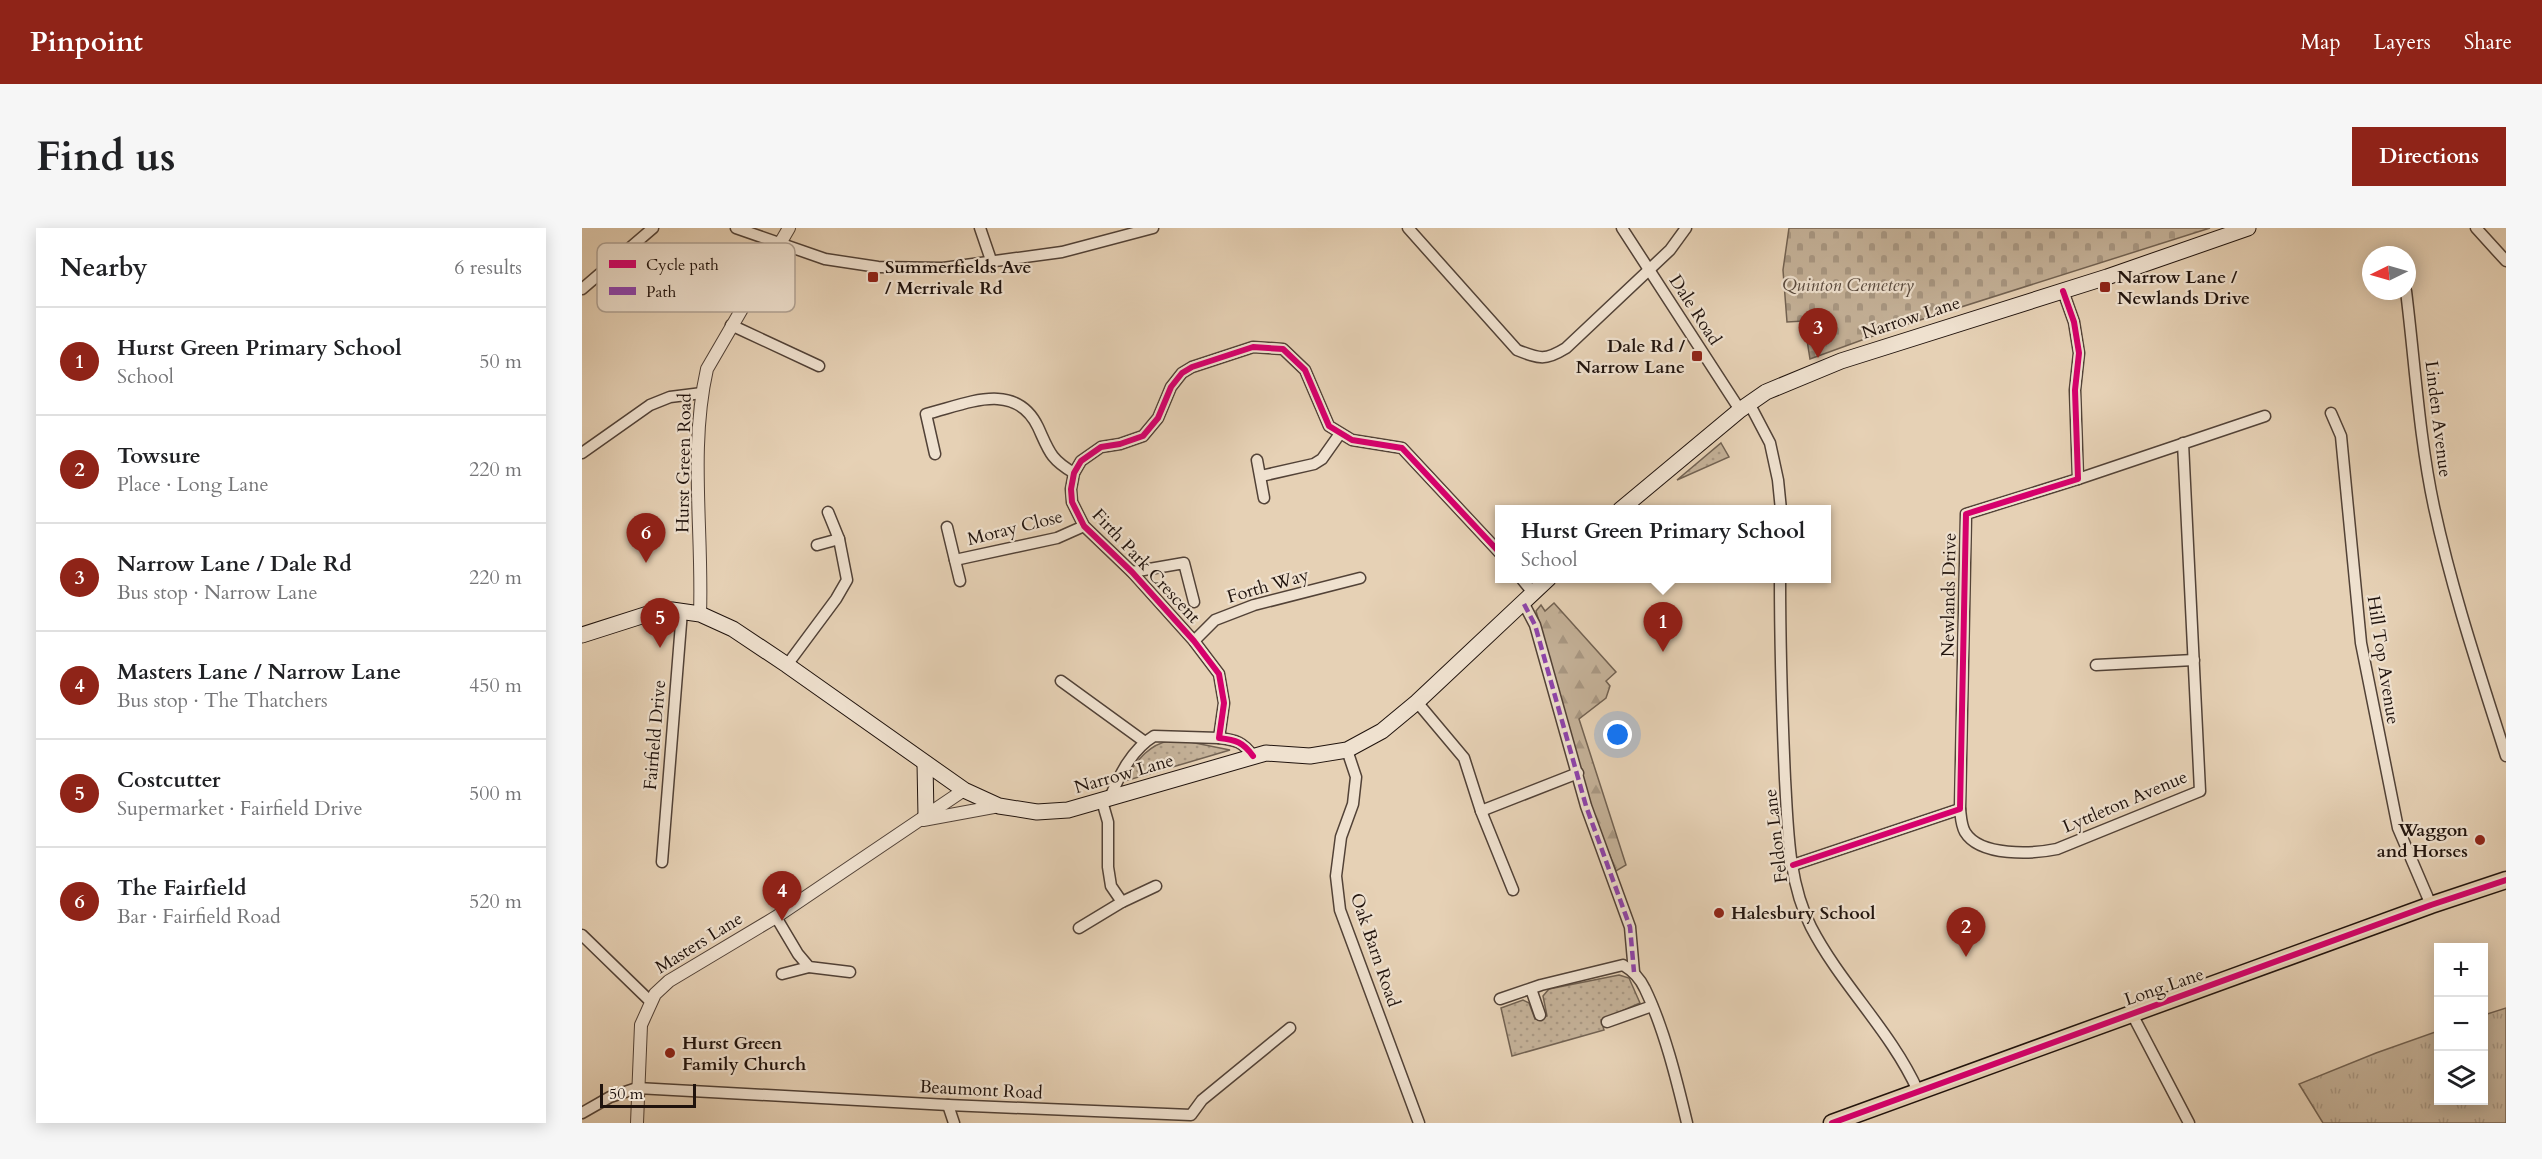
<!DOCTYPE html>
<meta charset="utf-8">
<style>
:root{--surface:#fff;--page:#f6f6f6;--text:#202124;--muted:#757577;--line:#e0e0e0;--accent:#8f2418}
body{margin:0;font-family:Cardo,serif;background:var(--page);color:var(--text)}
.controls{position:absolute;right:18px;bottom:18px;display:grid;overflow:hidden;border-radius:0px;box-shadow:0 3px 15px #0003}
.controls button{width:54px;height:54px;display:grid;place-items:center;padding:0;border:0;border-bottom:2px solid var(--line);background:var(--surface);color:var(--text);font:30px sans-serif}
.compass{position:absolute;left:1780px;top:18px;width:54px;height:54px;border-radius:50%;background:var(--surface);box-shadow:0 3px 15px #0003;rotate:265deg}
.scale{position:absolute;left:18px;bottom:15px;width:96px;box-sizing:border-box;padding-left:6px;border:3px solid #20130d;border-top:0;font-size:16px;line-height:21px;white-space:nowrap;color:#20130d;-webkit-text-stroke:4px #efe1cf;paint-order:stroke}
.you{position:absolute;left:1036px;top:507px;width:21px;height:21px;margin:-15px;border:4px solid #fff;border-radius:50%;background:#1a73e8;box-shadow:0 0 0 9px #1a73e833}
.badge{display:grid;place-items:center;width:39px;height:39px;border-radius:50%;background:var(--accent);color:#fff;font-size:20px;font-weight:700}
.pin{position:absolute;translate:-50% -50px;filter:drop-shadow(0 2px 3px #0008)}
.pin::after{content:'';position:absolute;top:32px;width:21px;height:18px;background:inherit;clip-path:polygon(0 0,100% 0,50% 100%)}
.popup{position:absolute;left:913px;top:277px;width:336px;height:78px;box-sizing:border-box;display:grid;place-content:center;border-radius:0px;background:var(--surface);filter:drop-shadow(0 2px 4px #0005);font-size:20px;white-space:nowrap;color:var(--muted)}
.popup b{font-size:22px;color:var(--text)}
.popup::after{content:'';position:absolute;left:50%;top:100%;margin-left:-12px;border:12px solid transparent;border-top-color:var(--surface)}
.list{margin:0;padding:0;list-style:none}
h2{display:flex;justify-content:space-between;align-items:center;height:78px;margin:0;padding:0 24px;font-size:26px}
h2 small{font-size:20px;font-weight:400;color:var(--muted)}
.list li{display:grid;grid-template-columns:39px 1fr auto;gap:18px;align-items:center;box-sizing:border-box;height:108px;padding:0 24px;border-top:2px solid var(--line)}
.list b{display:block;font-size:22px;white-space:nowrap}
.list p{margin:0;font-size:20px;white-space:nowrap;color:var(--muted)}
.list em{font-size:20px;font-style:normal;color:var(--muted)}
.icon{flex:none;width:33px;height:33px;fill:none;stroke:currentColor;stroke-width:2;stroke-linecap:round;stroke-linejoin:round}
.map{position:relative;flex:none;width:1924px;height:895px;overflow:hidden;border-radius:0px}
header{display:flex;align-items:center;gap:36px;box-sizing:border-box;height:84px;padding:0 30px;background:var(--accent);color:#fff}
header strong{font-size:28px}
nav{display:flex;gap:33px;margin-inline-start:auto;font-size:21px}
.intro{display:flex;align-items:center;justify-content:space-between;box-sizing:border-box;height:144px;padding:0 36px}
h1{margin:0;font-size:42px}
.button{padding:15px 27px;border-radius:0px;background:var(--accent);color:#fff;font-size:21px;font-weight:700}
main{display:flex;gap:36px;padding:0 36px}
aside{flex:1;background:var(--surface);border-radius:0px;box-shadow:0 3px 15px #0003}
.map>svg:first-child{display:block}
</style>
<header>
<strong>Pinpoint</strong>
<nav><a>Map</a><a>Layers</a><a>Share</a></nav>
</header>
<div class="intro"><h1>Find us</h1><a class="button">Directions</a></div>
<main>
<aside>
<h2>Nearby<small>6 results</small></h2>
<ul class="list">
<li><span class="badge">1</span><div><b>Hurst Green Primary School</b><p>School</p></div><em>50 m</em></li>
<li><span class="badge">2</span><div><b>Towsure</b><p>Place · Long Lane</p></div><em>220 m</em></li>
<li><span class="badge">3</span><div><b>Narrow Lane / Dale Rd</b><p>Bus stop · Narrow Lane</p></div><em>220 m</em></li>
<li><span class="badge">4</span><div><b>Masters Lane / Narrow Lane</b><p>Bus stop · The Thatchers</p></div><em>450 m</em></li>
<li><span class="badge">5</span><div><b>Costcutter</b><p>Supermarket · Fairfield Drive</p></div><em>500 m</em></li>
<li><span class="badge">6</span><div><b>The Fairfield</b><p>Bar · Fairfield Road</p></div><em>520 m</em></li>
</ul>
</aside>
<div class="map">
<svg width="1924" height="895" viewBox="0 0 1924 895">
<defs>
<pattern id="grass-dots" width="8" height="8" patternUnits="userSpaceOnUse" patternTransform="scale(1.5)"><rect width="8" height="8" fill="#c4b198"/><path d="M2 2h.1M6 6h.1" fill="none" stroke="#a89782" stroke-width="1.8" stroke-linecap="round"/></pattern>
<pattern id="forest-firs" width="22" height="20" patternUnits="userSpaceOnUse" patternTransform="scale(1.5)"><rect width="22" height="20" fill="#c4b198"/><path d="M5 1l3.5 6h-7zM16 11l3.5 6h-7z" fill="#a89782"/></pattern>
<pattern id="cemetery-stones" width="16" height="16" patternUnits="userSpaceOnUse" patternTransform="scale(1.5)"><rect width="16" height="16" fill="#c4b198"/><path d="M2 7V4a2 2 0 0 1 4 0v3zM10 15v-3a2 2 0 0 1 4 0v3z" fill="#a89782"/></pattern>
<pattern id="park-tufts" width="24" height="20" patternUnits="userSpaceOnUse" patternTransform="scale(1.5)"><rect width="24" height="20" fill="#c4b198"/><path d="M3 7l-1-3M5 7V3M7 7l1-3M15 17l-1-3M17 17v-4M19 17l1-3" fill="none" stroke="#a89782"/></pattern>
</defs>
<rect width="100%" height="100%" fill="#e6d1b5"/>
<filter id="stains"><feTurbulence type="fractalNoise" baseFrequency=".00333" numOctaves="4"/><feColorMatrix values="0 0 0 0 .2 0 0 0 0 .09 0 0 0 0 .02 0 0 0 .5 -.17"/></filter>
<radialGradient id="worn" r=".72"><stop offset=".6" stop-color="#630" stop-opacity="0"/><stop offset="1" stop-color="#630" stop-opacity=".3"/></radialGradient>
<g fill="url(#grass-dots)" stroke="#726252" stroke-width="1.5">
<path d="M1139,215l8,14 -52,23z"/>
<path d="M587,513l21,1 40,8 -108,32c13,-17 24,-37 47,-41z"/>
<path d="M1037,747l10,3 11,25 -39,17 3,10 -92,26 -11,-48 22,-8 6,3 6,16 12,-3 -4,-20 6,-7z"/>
</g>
<path fill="url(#forest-firs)" stroke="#726252" stroke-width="1.5" d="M972,375l62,69 -10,9 4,5 -4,12 -27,21 47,146 -10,6 -24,-61 -56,-199 5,-6 4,6z"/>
<path fill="url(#cemetery-stones)" stroke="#726252" stroke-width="1.5" d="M1207,0h421l-315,100 -85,31 -6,-38 -17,1 -4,-52z"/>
<path fill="url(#park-tufts)" stroke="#726252" stroke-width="1.5" d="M1924,780v115h-183l-24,-39 77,-31 62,-22v69h46v-85z"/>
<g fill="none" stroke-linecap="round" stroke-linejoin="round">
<defs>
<g id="minor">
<path d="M154,0l89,31 53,8 65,1 119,-16 91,-24"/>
<path d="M398,0l12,35"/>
<path d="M826,0l109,122c23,9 28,11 49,-2l104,-98 16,-22"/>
<path d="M1040,0l118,182"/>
<path d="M1894,0l30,33"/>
<path d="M0,61l71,-61"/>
<path d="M1824,63c9,72 13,146 28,216 18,84 46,167 72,249"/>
<path d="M149,97l88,41"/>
<path d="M1167,175l21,40 8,37 3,30"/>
<path d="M1749,185l10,23 20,207 37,185 33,77"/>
<path d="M0,225l68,-48 20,-8 32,-4"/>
<path d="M353,226l-9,-40c38,-9 89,-35 112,13 11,24 12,32 36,46"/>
<path d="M675,232l7,38"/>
<path d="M679,248l53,-12 8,-5 17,-24"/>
<path d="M1496,251l187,-63"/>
<path d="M365,299l13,54"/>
<path d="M235,317l22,-6"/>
<path d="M373,332l102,-22 27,-12"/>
<path d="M550,344l52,-9 10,39"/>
<path d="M939,350l13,16"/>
<path d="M1198,350c0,68 2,134 5,201 3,49 3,103 26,148 30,58 80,104 107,164"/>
<path d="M942,376l11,21 51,181 44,121 4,45"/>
<path d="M612,413l21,-21 39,-15 106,-27"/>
<path d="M205,437l49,-66 11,-19 -8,-41 -11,-27"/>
<path d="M1514,437l98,-5"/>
<path d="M479,453l84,61"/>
<path d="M835,474l47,56 17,53 32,79"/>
<path d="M765,522l9,27 -3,27 -12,33 -5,39 4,34 79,213"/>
<path d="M671,528c-10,-14 -17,-16 -34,-18l5,-35 -5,-29 -25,-33 -62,-69 -48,-46 -12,-24 -1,-13 3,-16 7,-12 20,-14 19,-3 23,-8 15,-18 13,-31 11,-14 10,-6 61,-20 30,2 22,21 24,56 23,14 50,8 98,105"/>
<path d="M527,572c10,-24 22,-50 45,-64l65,2"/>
<path d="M520,573l6,21v45l3,19 11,16"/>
<path d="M1378,581c1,8 1,16 5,23 15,25 68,22 92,17l143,-58 -17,-348"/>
<path d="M899,583l97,-38"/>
<path d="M80,634l20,-251"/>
<path d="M1211,637l167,-56 6,-295 112,-35 -3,-89 4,-37 -5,-31 -11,-31"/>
<path d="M194,689l22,37 11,13 41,5"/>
<path d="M497,700l43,-26 34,-16"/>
<path d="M0,707l69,67"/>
<path d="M200,746l27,-7"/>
<path d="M949,761l9,26"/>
<path d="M918,771l41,-14 82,-20c10,6 17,13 22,24 19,39 32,92 42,134"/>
<path d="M1550,786l57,109"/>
<path d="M1025,794l45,-16"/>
<path d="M366,877l6,18"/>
<path d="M0,885l28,-16 27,-9 311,17 243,10 11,-15 88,-72"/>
</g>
<g id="tertiary">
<path d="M118,386c3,-82 -11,-166 7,-245l82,-141"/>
<path d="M341,592l76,-14"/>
<path d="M55,895l4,-98 14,-31 14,-13 107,-64 188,-127"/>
</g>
<g id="secondary">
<path d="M1038,282l120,-100 26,-18 75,-31 266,-84 141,-49"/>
<path d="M0,407l72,-23 18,-2 28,4 33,15 54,36 177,125 35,16 38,6 31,-2 198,-57 44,3 37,-6 35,-19 35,-29 132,-124"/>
<path d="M343,535l1,53"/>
</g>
<path id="primary" d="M1250,895l599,-218 75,-25"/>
</defs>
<use href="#minor" stroke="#524237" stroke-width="13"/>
<use href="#tertiary" stroke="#524237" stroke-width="14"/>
<use href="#secondary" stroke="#20130d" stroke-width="17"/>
<use href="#primary" stroke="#20130d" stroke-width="19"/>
<use href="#minor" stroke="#efe1cf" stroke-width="10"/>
<use href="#tertiary" stroke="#efe1cf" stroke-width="12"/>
<use href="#secondary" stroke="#efe1cf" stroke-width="15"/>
<use href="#primary" stroke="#e6d1b5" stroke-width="16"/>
<path stroke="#8e44ad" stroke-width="4.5" stroke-dasharray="9 4.5" stroke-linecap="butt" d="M942,376l11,21 51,181 44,121 4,45"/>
<defs>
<g id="cycleway">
<path d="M671,528c-10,-14 -17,-16 -34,-18l5,-35 -5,-29 -25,-33 -62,-69 -48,-46 -12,-24 -1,-13 3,-16 7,-12 20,-14 19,-3 23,-8 15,-18 13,-31 11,-14 10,-6 61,-20 30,2 22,21 24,56 23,14 50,8 98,105"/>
<path d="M1211,637l167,-56 6,-295 112,-35 -3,-89 4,-37 -5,-31 -11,-31"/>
<path d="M1250,895l599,-218 75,-25"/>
</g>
</defs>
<use href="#cycleway" stroke="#efe1cf" stroke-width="10"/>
<use href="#cycleway" stroke="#d6006c" stroke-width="6"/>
</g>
<g fill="#8f2418" stroke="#efe1cf" stroke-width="2">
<rect x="285" y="43" width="12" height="12" rx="3"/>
<rect x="1517" y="53" width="12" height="12" rx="3"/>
<rect x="1109" y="122" width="12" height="12" rx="3"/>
<circle cx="1898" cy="612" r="6"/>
<circle cx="1137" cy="685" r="6"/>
<circle cx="88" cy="825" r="6"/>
</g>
<g text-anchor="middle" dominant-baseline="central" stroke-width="4.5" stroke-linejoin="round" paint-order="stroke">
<g font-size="18" font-weight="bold" fill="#20130d" stroke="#efe1cf" text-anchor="start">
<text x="303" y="39">Summerfields Ave<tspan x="303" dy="21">/ Merrivale Rd</tspan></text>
<text x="1535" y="49">Narrow Lane /<tspan x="1535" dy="21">Newlands Drive</tspan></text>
<text x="1103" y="118" text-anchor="end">Dale Rd /<tspan x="1103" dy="21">Narrow Lane</tspan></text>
<text x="1886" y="602" text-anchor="end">Waggon<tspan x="1886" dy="21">and Horses</tspan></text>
<text x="1149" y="685">Halesbury School</text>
<text x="100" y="815">Hurst Green<tspan x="100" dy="21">Family Church</tspan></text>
</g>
<g font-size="18" font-style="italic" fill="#594a3e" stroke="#efe1cf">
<text x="1266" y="57">Quinton Cemetery</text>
</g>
<g font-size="18" fill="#20130d" stroke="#efe1cf">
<text transform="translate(1113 82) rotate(57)">Dale Road</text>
<text transform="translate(1329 90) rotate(-18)">Narrow Lane</text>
<text transform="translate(1856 191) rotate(83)">Linden Avenue</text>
<text transform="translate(102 235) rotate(-89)">Hurst Green Road</text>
<text transform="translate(433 300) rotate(-14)">Moray Close</text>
<text transform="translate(564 338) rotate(47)">Firth Park Crescent</text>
<text transform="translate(686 358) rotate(-16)">Forth Way</text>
<text transform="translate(1367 367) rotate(-89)">Newlands Drive</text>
<text transform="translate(1801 432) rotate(81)">Hill Top Avenue</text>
<text transform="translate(73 507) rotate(-85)">Fairfield Drive</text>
<text transform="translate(542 546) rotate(-16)">Narrow Lane</text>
<text transform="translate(1543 574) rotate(-23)">Lyttleton Avenue</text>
<text transform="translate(1194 608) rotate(-97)">Feldon Lane</text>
<text transform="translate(117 715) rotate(-32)">Masters Lane</text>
<text transform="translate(793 722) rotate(71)">Oak Barn Road</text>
<text transform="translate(1582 759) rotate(-19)">Long Lane</text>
<text transform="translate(399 862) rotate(3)">Beaumont Road</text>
</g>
</g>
<rect x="15" y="15" width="198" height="69" rx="9" fill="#efe1cf" stroke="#b1a395" stroke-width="1.5"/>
<rect x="27" y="32" width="27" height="8" fill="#d6006c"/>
<rect x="27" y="59" width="27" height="8" fill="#8e44ad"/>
<g font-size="16" fill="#20130d">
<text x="64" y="42">Cycle path</text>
<text x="64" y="69">Path</text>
</g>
<rect width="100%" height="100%" filter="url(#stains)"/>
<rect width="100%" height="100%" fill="url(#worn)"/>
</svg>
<div class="controls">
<button>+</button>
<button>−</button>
<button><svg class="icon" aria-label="layers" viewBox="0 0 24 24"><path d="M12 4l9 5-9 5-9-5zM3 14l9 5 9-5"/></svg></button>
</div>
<svg class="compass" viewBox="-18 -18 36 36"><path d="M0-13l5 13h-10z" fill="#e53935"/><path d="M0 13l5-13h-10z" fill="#757577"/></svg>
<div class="scale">50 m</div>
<div class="you"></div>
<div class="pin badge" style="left:1081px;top:424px">1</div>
<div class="popup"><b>Hurst Green Primary School</b>School</div>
<div class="pin badge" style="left:1384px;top:729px">2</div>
<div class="pin badge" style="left:1236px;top:130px">3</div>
<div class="pin badge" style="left:200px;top:693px">4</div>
<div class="pin badge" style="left:78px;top:420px">5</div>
<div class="pin badge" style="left:64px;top:335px">6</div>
</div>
</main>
